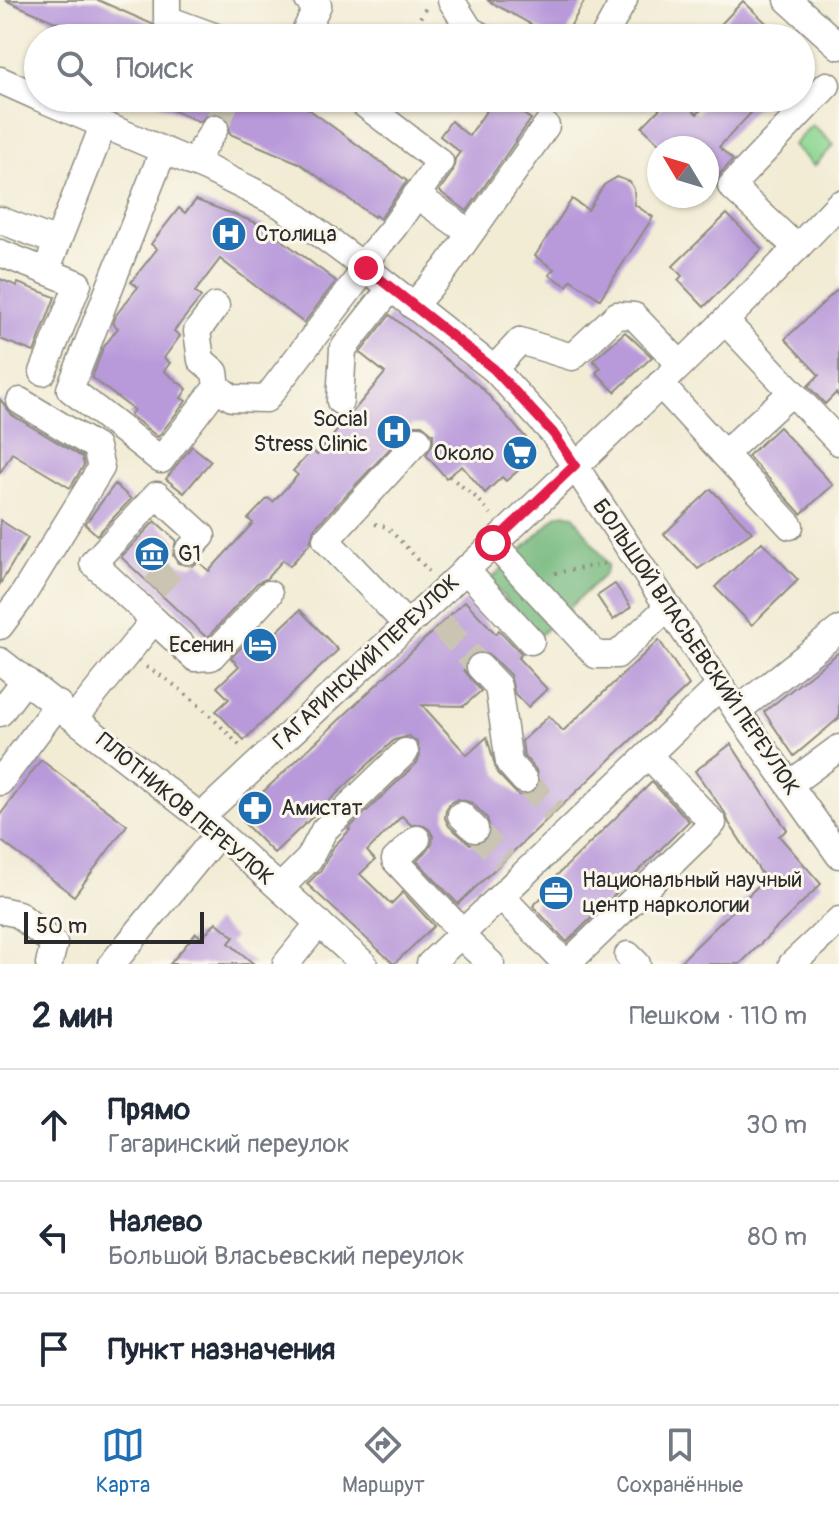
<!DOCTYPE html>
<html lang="ru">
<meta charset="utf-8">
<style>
:root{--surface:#fff;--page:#f6f6f7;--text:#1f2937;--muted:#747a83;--line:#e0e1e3;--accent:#1f6fb2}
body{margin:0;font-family:Pangolin,sans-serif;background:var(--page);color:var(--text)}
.compass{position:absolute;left:647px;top:136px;width:72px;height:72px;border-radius:50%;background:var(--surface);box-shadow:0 2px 6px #0004;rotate:308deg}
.scale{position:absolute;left:24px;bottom:20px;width:180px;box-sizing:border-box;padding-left:8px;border:4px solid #2b2b2b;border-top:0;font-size:22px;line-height:28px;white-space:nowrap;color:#2b2b2b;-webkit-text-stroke:6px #fbf7ec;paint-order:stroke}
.stop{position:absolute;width:24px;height:24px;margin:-18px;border:6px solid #e11d48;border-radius:50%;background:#fff}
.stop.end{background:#e11d48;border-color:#fff;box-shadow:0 2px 8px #0008}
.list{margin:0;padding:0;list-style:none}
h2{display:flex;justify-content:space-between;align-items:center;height:104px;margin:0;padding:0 32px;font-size:34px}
h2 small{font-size:26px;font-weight:400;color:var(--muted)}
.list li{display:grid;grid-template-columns:52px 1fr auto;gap:24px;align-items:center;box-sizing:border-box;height:112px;padding:0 32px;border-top:2px solid var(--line)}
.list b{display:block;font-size:30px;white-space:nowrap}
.list p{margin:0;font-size:26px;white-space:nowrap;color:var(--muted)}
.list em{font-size:26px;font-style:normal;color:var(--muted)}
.icon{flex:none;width:44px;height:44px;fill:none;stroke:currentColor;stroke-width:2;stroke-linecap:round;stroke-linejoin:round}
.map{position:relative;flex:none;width:839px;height:964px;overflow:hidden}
.search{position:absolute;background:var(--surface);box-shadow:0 2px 6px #0004;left:24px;right:24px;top:24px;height:88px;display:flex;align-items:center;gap:20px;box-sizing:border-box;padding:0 28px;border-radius:44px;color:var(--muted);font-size:30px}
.sheet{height:440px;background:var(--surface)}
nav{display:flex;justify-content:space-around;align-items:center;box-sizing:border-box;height:112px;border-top:2px solid var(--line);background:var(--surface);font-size:22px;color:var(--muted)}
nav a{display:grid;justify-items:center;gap:4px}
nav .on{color:var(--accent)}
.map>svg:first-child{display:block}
</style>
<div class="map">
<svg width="839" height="964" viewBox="0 0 839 964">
<rect width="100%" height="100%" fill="#fbf7ec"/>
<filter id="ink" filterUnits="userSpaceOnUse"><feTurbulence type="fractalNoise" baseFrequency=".0125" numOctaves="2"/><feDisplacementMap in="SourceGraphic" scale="16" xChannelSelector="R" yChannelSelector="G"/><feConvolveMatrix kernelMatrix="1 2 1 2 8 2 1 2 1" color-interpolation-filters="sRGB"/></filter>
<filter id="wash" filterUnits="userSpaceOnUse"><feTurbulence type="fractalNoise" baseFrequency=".006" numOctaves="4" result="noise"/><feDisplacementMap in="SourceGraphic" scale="32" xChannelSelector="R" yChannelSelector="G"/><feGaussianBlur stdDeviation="1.8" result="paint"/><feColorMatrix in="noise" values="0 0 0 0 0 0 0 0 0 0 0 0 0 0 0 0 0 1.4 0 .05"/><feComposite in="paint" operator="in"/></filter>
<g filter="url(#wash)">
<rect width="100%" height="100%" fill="#f2ecd5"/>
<path fill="#8dd692" stroke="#5c805e" stroke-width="2" d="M812,125l22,20 -20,21 -21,-21z"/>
<path fill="#72b77c" stroke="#4e7154" stroke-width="2" d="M565,513l9,3 34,49 -3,9 -66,62 -50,-55 69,-66z"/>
<g id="blocks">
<g fill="#b899da" fill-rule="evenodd">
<path d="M5,0h93l54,24 9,10 11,4h-80z"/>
<path d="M487,0h98l-21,38h-8z"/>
<path d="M743,1l39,37h-74z"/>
<path d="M145,98h161l-3,7 104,76 -27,38 -5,-4 -1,2 -75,-54 -69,-29 -1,-13 -6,-7h-15l-8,8z"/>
<path d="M495,98h4l32,21 -64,92 -28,-20 14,-20 2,-12 5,-7 -20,-16 11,-15 18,15z"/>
<path d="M670,98h10l17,16 15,-16h53l-46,49 14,13 -14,15 -4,10 -8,9v-46h-43l-22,-21z"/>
<path d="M617,177l13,5 4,7 1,16 18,12 -53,82 -29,-19 -4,6 -8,-5 -10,-6 5,-6 -19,-13 37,-57 16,11 16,-25z"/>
<path d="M196,200l66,25 74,56 -32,42 -84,-64 -25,33 6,5 -27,34 6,5 -16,22 6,5 -6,8 23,18 -6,9 5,3 -28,36 -28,-22 4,-5 -42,-32 11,-30 15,-20 -5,-4 3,-9 22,-28 -7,-5 26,-33 -6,-5 28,-36 6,5z"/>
<path d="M727,214l35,35 -58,58 -26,-27 4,-4 -9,-10z"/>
<path d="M0,279l17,7 1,-3 37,14 -21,55 -34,-13z"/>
<path d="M839,288v109l-3,-4 -11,11 -17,-18 11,-11 -34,-36z"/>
<path d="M390,315l92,73 52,59 -18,17 4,5 -14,12 -4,-4 -17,16 -23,-27 -16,12 -20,-23 7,-11v-10l-11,-9h-10l-98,104 -4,14 -20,23 -7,-6 -17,19 -9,4 -50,55 -86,-81 34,-36 21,19 -3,15 5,8 14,3 7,-4 10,9 44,-48 -5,-4 20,-21 5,4 25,-27 -5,-4 19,-21 5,5 68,-82 -25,-20z"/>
<path d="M625,332l27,25 -37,35 -19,-20 5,-4 -8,-8z"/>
<path d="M0,399l12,16 70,42 2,8 -14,23 -58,-35 -12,20z"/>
<path d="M779,427l54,58 -32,29 -53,-58z"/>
<path d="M192,446l19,15 -27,32 -18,-14z"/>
<path d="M115,484l16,15 -34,36 -12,-11z"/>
<path d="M711,489l41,43 -54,37 -34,-35z"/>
<path d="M0,520l28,18 -28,46z"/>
<path d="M762,542l36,38 -46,45 -37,-38z"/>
<path d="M615,584l16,23 -18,13 -16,-24z"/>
<path d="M465,601l31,33 3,-4 23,24 -4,4 29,31 -19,18 -13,-13 -5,-19 -19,-19 -14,-5 -9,5 -4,14 17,21 -17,15 -42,-1 45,50 20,-18 10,36 21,22 8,1 8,-4 5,-8 -3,-14 -12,-14 -2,-15 27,-25 14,15 96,-91 30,45 -231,219 -41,-43 15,-17 1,-8 -4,-7 -8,-5 -10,1 -9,-9 -35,35 8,9 -15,14 31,30 12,-12 31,34 -40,38 -87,-80 14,-14 13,-24 16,-16 -2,-1 69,-66 3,-7 -3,-14 -8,-6 -15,4 -120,113 -31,-31 2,-13zM458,799l14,4 15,15 4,14 -5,9 -8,4 -8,-1 -21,-18 -4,-8 1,-8 4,-7z"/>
<path d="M300,610l38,40 -94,90 -28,-29 13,-12 -12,-12 22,-21 -8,-8 28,-29 10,10z"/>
<path d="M839,652v66l-45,38 -30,-44z"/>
<path d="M731,744l56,86 -8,6 42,48 -81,80h-62l87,-85 -36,-56 -4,-10 -30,-42z"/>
<path d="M41,760l86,65 -53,71 -74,-56v-25z"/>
<path d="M652,782l37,39 -122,121 -34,-36 14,-14 -3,-4z"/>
<path d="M216,922l18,15 -5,6 25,21h-84l26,-31 6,5z"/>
</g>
</g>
</g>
<g filter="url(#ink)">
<use href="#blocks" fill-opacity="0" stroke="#8e8c80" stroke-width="2"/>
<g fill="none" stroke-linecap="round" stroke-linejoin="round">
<g stroke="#cac5b3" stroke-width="26" stroke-dasharray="26 13" stroke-linecap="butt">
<path d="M215,128l13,-30"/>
<path d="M154,588l34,-37"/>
<path d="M441,624l39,43"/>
<path d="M524,780l31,32"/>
<path d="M475,829l29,32"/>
</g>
<defs>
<g id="minor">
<path d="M167,0v19l52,19"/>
<path d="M451,0l19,30 15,8"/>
<path d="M788,0l51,46"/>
<path d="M302,38l16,-33 -10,-5"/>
<path d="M603,38l21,-38"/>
<path d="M0,80l38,17"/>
<path d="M40,98l168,71 73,36 81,60 132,104 59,64 184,278 102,144"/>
<path d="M356,98l84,64 -47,66 -31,37"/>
<path d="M163,151l-93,238 91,71 56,-73 -2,-15 -14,-12 -4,-29 19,-25"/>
<path d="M193,163l22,-35"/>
<path d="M416,195l54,38"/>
<path d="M0,220l57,22"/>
<path d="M797,248l-66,-62 96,-101"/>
<path d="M0,253l46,18 57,-145"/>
<path d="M413,306l33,-38 100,-142"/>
<path d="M725,321l114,121"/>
<path d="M494,369l26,-28 52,16 45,-42 17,1 46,48"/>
<path d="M43,372l35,-88 -32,-13"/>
<path d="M660,384l130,142"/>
<path d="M217,387l15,11 34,1 100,-131"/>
<path d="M340,401l3,-52 48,-61"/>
<path d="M724,454l68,-62"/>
<path d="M493,543l103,112h21l51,-48"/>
<path d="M465,569l66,72"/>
<path d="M154,620l41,38 16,-1 58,-63"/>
<path d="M406,624l-80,-84 92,-100"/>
<path d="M0,626l21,-28 80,-130 -5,-21 -76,-46"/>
<path d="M0,661l201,156 163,147"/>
<path d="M480,667l18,19 11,77 15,17"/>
<path d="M737,711l102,-81"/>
<path d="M0,713l25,-33"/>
<path d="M75,718l79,-98 -61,-57 64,-68 45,41 -14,15"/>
<path d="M0,782l58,-78"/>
<path d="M790,784l49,-36"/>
<path d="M461,815l14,14"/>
<path d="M201,817c215,-202 435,-399 638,-613"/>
<path d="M417,839l-22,21 68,73"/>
<path d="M280,888l29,-29 15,-29 81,-78"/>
<path d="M501,896l65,68"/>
<path d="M0,910l18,4 36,30 -5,20"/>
<path d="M460,935l31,29"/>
<path d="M628,955l9,9"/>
<path d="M112,964l107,-131"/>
<path d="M286,964l33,-41"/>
<path d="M430,964l290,-278"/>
<path d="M567,964l146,-141 -65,-68"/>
<path d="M792,964l47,-44"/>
</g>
</defs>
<use href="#minor" stroke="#8e8c80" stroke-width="29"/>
<g stroke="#8e8c80" stroke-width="4" stroke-dasharray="2 6" stroke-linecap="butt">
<path d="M408,38l19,-32"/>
<path d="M560,108l7,-10"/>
<path d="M449,476l29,23 13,15"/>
<path d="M375,524l12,3 42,44"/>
<path d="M555,573l54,-10"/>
<path d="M146,667c37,20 65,49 94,79"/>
</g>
<use href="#minor" stroke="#fff" stroke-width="26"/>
</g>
</g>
<g fill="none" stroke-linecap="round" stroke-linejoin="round" filter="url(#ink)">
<path stroke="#e11d48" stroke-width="10" d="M366,268l128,101 59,64 22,32 -82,78"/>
</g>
<defs>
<symbol id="hospital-disc" viewBox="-11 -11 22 22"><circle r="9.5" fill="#1f6fb2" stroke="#fbf7ec"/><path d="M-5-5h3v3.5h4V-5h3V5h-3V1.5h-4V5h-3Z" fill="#fff"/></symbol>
<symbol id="supermarket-disc" viewBox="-11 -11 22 22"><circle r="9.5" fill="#1f6fb2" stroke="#fbf7ec"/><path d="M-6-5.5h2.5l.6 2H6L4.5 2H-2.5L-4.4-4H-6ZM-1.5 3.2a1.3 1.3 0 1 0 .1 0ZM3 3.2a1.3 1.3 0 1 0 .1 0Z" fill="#fff"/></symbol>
<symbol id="museum-disc" viewBox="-11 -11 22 22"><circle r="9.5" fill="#1f6fb2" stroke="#fbf7ec"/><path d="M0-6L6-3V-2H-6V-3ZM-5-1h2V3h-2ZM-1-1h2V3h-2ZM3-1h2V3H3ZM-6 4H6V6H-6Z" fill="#fff"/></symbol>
<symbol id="hotel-disc" viewBox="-11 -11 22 22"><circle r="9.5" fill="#1f6fb2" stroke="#fbf7ec"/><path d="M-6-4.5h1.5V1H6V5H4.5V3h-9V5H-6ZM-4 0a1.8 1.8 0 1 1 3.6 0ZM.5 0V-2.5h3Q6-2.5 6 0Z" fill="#fff"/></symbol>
<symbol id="pharmacy-disc" viewBox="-11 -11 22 22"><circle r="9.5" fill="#1f6fb2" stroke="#fbf7ec"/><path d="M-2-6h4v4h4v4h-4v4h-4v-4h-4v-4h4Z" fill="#fff"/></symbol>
<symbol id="office-disc" viewBox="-11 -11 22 22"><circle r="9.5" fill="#1f6fb2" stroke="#fbf7ec"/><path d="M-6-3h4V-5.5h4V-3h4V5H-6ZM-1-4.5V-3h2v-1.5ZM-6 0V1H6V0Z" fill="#fff"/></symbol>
</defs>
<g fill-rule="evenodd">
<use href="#hospital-disc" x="209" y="214" width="40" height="40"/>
<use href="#hospital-disc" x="374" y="412" width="40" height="40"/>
<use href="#supermarket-disc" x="500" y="433" width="40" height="40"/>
<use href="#museum-disc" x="132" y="534" width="40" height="40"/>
<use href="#hotel-disc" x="240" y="625" width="40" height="40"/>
<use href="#pharmacy-disc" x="235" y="788" width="40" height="40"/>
<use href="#office-disc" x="536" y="873" width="40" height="40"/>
</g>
<g text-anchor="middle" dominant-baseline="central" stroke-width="6" stroke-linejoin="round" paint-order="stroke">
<g font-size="22" fill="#2b2b2b" stroke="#fbf7ec" text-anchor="start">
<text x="255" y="234">Столица</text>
<text x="368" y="419" text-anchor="end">Social<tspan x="368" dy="25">Stress Clinic</tspan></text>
<text x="494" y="453" text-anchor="end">Около</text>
<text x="178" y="554">G1</text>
<text x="234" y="645" text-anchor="end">Есенин</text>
<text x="281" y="808">Амистат</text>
<text x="582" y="880">Национальный научный<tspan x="582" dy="25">центр наркологии</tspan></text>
</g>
<g font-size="22" fill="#2b2b2b" stroke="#fbf7ec">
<text transform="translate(696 647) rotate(56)">БОЛЬШОЙ ВЛАСЬЕВСКИЙ ПЕРЕУЛОК</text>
<text transform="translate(366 662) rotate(-43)">ГАГАРИНСКИЙ ПЕРЕУЛОК</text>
<text transform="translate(185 809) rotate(40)">ПЛОТНИКОВ ПЕРЕУЛОК</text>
</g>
</g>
</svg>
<svg class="compass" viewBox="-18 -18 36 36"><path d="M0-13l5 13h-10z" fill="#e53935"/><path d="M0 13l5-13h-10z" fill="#747a83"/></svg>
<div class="scale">50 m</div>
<div class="stop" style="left:493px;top:543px"></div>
<div class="stop end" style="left:366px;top:268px"></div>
<div class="search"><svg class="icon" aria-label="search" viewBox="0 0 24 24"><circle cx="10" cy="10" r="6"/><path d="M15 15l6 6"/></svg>Поиск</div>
</div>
<section class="sheet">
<h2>2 мин<small>Пешком · 110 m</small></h2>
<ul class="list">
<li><svg class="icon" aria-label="ahead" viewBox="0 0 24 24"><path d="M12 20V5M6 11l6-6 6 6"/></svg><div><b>Прямо</b><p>Гагаринский переулок</p></div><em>30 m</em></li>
<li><svg class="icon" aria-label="left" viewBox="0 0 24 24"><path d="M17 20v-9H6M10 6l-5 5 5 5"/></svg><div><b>Налево</b><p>Большой Власьевский переулок</p></div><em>80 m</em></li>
<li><svg class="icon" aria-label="arrive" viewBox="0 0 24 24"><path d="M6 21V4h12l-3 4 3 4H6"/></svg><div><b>Пункт назначения</b></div></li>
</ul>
</section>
<nav>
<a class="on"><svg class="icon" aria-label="map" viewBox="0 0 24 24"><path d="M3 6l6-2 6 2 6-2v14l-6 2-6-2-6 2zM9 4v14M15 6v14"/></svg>Карта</a>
<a><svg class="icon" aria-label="directions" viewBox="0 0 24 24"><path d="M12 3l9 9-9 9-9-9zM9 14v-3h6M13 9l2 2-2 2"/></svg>Маршрут</a>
<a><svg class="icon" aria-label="saved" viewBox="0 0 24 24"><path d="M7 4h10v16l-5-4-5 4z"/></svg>Сохранённые</a>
</nav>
